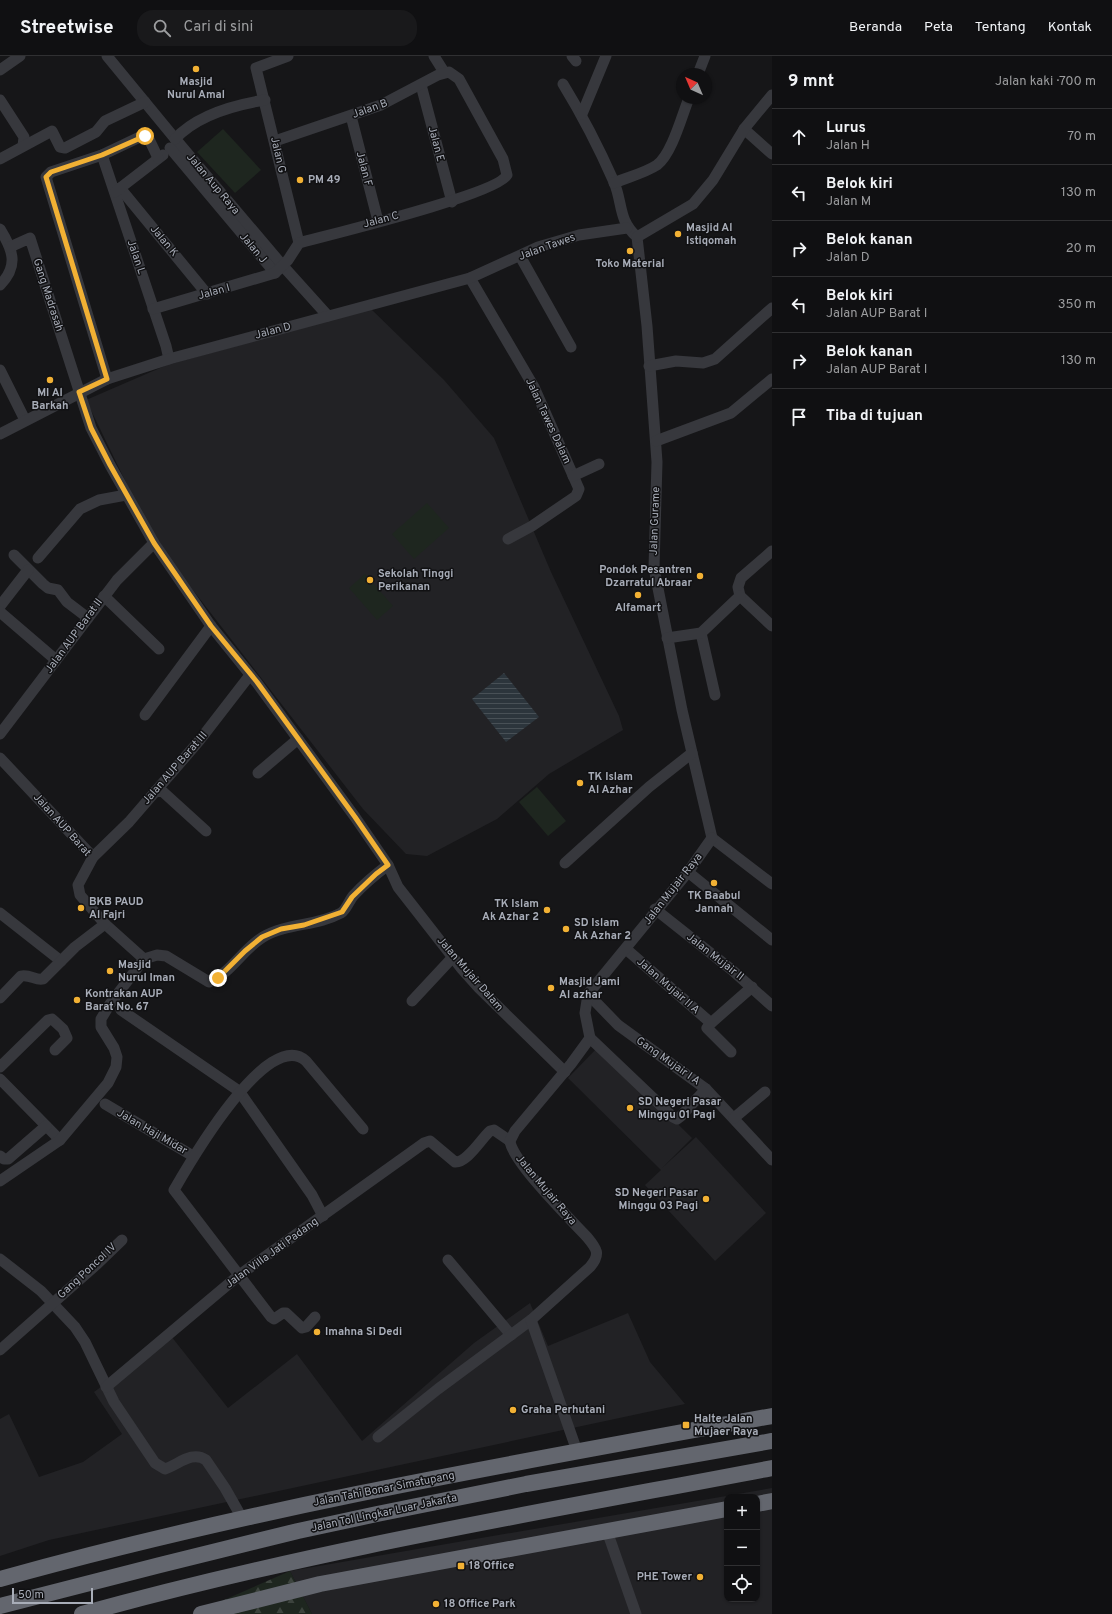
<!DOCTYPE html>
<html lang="id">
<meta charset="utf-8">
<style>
:root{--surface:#101012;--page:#19191b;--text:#f1f3f6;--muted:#9c9d9f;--line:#303032}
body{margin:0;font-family:Overpass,sans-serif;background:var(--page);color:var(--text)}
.controls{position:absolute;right:12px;bottom:12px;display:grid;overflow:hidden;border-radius:8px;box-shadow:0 1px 3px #0004}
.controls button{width:36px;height:36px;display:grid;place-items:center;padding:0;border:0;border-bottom:1px solid var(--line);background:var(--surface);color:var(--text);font:20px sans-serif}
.compass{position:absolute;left:676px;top:12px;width:36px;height:36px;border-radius:50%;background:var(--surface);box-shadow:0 1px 3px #0004;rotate:316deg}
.scale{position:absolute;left:12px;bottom:10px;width:81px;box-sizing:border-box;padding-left:4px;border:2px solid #a8adb8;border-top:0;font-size:11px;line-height:14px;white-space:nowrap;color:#a8adb8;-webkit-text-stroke:3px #111113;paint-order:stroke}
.stop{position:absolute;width:12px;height:12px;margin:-9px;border:3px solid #f2b134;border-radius:50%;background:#fff}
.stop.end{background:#f2b134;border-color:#fff;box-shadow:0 1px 4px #0008}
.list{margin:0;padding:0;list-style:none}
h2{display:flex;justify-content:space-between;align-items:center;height:52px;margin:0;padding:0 16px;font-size:17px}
h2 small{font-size:13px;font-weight:400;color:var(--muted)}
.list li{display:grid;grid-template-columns:26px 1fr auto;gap:12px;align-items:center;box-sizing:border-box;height:56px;padding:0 16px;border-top:1px solid var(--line)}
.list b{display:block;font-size:15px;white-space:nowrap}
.list p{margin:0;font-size:13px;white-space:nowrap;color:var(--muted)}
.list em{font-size:13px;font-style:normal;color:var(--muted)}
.icon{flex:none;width:22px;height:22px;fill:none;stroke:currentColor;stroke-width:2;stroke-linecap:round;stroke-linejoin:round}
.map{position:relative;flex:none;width:772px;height:1558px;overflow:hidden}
header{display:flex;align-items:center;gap:24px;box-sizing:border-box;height:56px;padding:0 20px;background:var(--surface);border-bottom:1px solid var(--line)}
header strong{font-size:19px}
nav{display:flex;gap:22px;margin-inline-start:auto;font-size:14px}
.search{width:280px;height:36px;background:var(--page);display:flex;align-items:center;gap:10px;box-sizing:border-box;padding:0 14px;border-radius:16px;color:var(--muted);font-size:15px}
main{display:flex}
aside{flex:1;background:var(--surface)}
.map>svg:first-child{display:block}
</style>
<header>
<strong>Streetwise</strong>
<div class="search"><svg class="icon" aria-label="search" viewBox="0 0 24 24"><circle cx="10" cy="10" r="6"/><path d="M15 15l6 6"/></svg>Cari di sini</div>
<nav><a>Beranda</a><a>Peta</a><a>Tentang</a><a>Kontak</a></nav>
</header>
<main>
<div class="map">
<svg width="772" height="1558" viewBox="0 0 772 1558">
<defs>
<pattern id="forest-firs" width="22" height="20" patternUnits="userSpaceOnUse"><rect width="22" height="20" fill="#1e261f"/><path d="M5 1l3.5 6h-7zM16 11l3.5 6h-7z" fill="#3c433d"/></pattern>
<pattern id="water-rules" width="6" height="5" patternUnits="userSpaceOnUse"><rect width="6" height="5" fill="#2c353c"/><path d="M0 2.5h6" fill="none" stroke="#485056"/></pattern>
</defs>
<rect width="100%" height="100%" fill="#161618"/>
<g fill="#222225" fill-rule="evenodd">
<path d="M371,253l73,71 50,58 57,134 68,144 4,14 -74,44 -52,45 -70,37 -21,-2 -43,-45 -188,-242 -40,-66 -49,-101 81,-35z"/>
<path d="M599,990l93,92 -30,30 34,-31 70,76 -51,48 -70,-76 16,-15 -93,-92z"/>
<path d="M530,1247l18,43 80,-33 22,49 35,42 -636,136 -49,16v-137l9,-5 30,63 44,-15 39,-28 -28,-42 77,-56 57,72 69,-54 65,87 112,-98z"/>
<path d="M772,1432v126h-460l-22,-43zM727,1441h30v102h-30z"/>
</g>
<path fill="url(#forest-firs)" d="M290,1515l22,43h-120z"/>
<g fill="#1e261f">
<path d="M223,73l38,41 -26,23 -38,-41z"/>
<path d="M427,447l22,25 -35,31 -22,-25z"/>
<path d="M365,518l28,32 -16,14 -28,-32z"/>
<path d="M537,731l29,34 -18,15 -29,-34z"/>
</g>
<path fill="url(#water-rules)" d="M504,617l35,44 -33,25 -34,-43z"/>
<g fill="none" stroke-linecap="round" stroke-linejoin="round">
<g stroke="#37383d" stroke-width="11">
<path d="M107,0l65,79 111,131 45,50"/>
<path d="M288,0l-32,12 43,175"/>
<path d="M434,0l10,16"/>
<path d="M572,0l4,5"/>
<path d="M0,14l20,-14"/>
<path d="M698,18l7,-18"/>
<path d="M563,28c19,31 36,64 51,98 9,22 4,38 23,55l10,89 10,136 -3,106 28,142 30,128"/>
<path d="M421,29l31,117"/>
<path d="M0,44l24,37 -1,9"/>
<path d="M582,58l24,-58"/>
<path d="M351,60l27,105"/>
<path d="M744,73l28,25"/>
<path d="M175,83c22,-24 59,-34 90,-39"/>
<path d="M170,92l105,125"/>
<path d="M102,99l64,191 3,13"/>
<path d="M0,103l52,-28 8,16 5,1 31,-16 9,-11 40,-19"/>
<path d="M614,127c14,-6 31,-10 43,-18 15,-11 25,-50 32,-67"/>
<path d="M120,132l87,106"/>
<path d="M115,136l48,-37"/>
<path d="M0,173c13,21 19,37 0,56"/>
<path d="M637,181l56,-33 20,-24 31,-51 28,-34"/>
<path d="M10,191l20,-9 61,190 19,37 44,78 57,83 46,57 98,134 33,48 10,22 64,82 17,19 86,84"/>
<path d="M520,200l51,91"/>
<path d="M470,222l64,109 45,102 -3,7 -44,30 -24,13"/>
<path d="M153,253l122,-36 13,-13 11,-17c29,-8 199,-49 208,-68l-4,-16 -44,-80 -10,-7 -11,3 -57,30 -106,36"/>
<path d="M649,310l27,-5 27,2 12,-4 57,-51"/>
<path d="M0,314l25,50"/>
<path d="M107,323l-61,-202 5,-5 51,-17 42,-20 5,4 9,19"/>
<path d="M0,378l107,-55 62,-20 301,-81 68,-31 41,-12 48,-7"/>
<path d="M656,385l75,-28 41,-34"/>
<path d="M573,420l26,-12"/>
<path d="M772,495l-31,27 -3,9 2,9 32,30"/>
<path d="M14,499l29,29 5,4 10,2 9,12 21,16"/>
<path d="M38,502l42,-49 19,-9 27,-5"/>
<path d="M104,540l55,53"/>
<path d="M0,550l28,-36"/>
<path d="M0,556l56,48"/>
<path d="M701,577l14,62"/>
<path d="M667,582l34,-5 39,-37"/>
<path d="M145,659l66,-89"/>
<path d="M0,678l117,-154 37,-37"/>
<path d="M0,702l93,99"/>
<path d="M258,717l40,-34"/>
<path d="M154,736l8,-1 44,40"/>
<path d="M712,782l60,46"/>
<path d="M565,807l84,-76 43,-34"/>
<path d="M688,816l84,68"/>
<path d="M655,853l77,61 40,36"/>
<path d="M0,857l61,48"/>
<path d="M626,893l85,74"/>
<path d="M144,903l-39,-35 -25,-29 -2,-10 15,-28 36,-35 70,-81 51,-66"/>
<path d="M144,903l13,-4 9,1 43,26c21,-8 34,-33 54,-45 24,-14 54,-11 78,-24 6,-4 8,-13 13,-18 10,-11 22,-21 34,-30"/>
<path d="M588,938l30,31 88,64 66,71"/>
<path d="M0,942l21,-22c9,-2 15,5 22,3l32,-32 30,-23"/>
<path d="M412,945l41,-44"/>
<path d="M121,954l118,81 73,104 11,21"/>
<path d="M590,982l83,79 4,2 4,-3 25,-27"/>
<path d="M731,996l-24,-24 4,-5 41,-36"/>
<path d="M0,1011l48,-47 4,-1 11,10 4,9 -12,12"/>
<path d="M0,1023l60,61"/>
<path d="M105,1048l88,52"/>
<path d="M734,1062l31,-26"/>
<path d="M0,1100l4,3h4l38,-33"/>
<path d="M0,1125l60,-41 48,-57 8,-16 1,-10 -3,-9 -13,-21v-8l9,-15 34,-45"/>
<path d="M0,1203l41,32 34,36 10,15 29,60 41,61 10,6c13,-4 27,-19 41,-9l19,28 17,30"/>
<path d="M448,1204l63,75"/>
<path d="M315,1261l-9,10 -4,1 -16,-15h-3l-9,6 -3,-2 -97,-127c15,-26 94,-164 132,-129l57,68"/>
<path d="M0,1294l96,-85 26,-25"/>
<path d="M106,1331l132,-111 186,-133 6,-2 25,21c12,1 26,-23 35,-31l4,-1 16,11"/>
<path d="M378,1381l60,-48 93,-69"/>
<path d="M577,1395l-46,-131 59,-53c11,-13 7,-18 -3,-30 -17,-18 -75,-76 -77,-96l5,-10 56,-67 19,-26 -5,-25 3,-19 100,-122 24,-34"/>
<path d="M607,1475l29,83"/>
</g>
<g stroke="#63666e" stroke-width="16">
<path d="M757,1448l15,-3"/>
<path d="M0,1523c254,-71 513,-116 772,-163"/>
<path d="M0,1550l160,-41 138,-34 79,-17 149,-30 246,-43"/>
<path d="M82,1558c227,-63 459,-102 690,-146"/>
<path d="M201,1558l119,-30 407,-75"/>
</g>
</g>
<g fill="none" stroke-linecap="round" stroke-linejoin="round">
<path stroke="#f2b134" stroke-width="5" d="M145,80l-43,19 -51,17 -5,5 61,202 -28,13 12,36 19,37 44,78 57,83 46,56 98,135 33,48 -12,9 -24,23 -10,15 -38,13 -23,4 -19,8 -17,14 -27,27"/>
</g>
<g fill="#f2b134" stroke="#111113" stroke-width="1.5">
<circle cx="196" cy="13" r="4"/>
<circle cx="300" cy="124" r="4"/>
<circle cx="678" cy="178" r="4"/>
<circle cx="630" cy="195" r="4"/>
<circle cx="50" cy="324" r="4"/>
<circle cx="700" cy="520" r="4"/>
<circle cx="370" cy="524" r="4"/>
<circle cx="638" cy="539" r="4"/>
<circle cx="580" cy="727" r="4"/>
<circle cx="714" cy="827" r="4"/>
<circle cx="81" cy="852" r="4"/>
<circle cx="547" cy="854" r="4"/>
<circle cx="566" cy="873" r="4"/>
<circle cx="110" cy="915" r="4"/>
<circle cx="551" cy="932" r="4"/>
<circle cx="77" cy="944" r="4"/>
<circle cx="630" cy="1052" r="4"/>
<circle cx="706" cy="1143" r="4"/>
<circle cx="317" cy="1276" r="4"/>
<circle cx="513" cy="1354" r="4"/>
<rect x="682" y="1365" width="8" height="8" rx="2"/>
<rect x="457" y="1506" width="8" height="8" rx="2"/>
<circle cx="700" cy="1521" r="4"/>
<circle cx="436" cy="1548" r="4"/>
</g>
<g text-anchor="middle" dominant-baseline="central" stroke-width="3" stroke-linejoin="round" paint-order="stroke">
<g font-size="11" font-weight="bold" fill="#a8adb8" stroke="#111113" text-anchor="start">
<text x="196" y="26" text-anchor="middle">Masjid<tspan x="196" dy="13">Nurul Amal</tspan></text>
<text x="308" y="124">PM 49</text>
<text x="686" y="172">Masjid Al<tspan x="686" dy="13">Istiqomah</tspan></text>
<text x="630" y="208" text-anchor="middle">Toko Material</text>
<text x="50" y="337" text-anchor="middle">MI Al<tspan x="50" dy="13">Barkah</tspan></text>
<text x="692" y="514" text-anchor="end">Pondok Pesantren<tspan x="692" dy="13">Dzarratul Abraar</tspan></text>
<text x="378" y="518">Sekolah Tinggi<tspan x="378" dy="13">Perikanan</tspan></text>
<text x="638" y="552" text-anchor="middle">Alfamart</text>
<text x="588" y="721">TK Islam<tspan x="588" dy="13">Al Azhar</tspan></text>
<text x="714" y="840" text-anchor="middle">TK Baabul<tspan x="714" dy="13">Jannah</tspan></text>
<text x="89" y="846">BKB PAUD<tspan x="89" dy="13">Al Fajri</tspan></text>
<text x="539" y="848" text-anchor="end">TK Islam<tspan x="539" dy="13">Ak Azhar 2</tspan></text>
<text x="574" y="867">SD Islam<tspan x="574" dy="13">Ak Azhar 2</tspan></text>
<text x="118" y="909">Masjid<tspan x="118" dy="13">Nurul Iman</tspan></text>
<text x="559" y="926">Masjid Jami<tspan x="559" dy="13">Al azhar</tspan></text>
<text x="85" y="938">Kontrakan AUP<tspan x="85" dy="13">Barat No. 67</tspan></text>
<text x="638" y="1046">SD Negeri Pasar<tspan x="638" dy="13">Minggu 01 Pagi</tspan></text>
<text x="698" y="1137" text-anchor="end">SD Negeri Pasar<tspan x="698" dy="13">Minggu 03 Pagi</tspan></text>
<text x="325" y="1276">Imahna Si Dedi</text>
<text x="521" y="1354">Graha Perhutani</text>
<text x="694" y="1363">Halte Jalan<tspan x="694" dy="13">Mujaer Raya</tspan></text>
<text x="469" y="1510">18 Office</text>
<text x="692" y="1521" text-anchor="end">PHE Tower</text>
<text x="444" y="1548">18 Office Park</text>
</g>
<g font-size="11" fill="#a8adb8" stroke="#111113">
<text transform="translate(370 53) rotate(-20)">Jalan B</text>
<text transform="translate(436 88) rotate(75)">Jalan E</text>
<text transform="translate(278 99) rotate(77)">Jalan G</text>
<text transform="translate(364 113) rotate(75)">Jalan F</text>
<text transform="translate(213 128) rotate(50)">Jalan Aup Raya</text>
<text transform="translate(381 164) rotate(-15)">Jalan C</text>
<text transform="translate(164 185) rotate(50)">Jalan K</text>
<text transform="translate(547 191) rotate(-20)">Jalan Tawes</text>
<text transform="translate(253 192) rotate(50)">Jalan J</text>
<text transform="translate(136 201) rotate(71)">Jalan L</text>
<text transform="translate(214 236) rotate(-16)">Jalan I</text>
<text transform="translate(48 239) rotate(72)">Gang Madrasah</text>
<text transform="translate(273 275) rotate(-15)">Jalan D</text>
<text transform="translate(548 365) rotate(65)">Jalan Tawes Dalam</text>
<text transform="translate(655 465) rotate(-88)">Jalan Gurame</text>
<text transform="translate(74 580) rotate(-54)">Jalan AUP Barat II</text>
<text transform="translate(175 712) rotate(-49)">Jalan AUP Barat III</text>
<text transform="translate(62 769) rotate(48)">Jalan AUP Barat</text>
<text transform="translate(673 833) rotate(-52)">Jalan Mujair Raya</text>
<text transform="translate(715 901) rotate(38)">Jalan Mujair II</text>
<text transform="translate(470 918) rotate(49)">Jalan Mujair Dalam</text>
<text transform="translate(668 930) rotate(41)">Jalan Mujair II A</text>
<text transform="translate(668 1005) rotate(35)">Gang Mujair I A</text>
<text transform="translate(152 1076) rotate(30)">Jalan Haji Midar</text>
<text transform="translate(546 1134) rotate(50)">Jalan Mujair Raya</text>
<text transform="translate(272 1197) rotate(-36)">Jalan Villa Jati Padang</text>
<text transform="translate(87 1215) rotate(-43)">Gang Poncol IV</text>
<text transform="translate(384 1433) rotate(-11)">Jalan Tahi Bonar Simatupang</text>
<text transform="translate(384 1457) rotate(-12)">Jalan Tol Lingkar Luar Jakarta</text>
</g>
</g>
</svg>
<div class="controls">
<button>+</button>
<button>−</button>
<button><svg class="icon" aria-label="locate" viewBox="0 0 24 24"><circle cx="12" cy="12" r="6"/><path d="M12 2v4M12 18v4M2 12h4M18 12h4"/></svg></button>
</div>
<svg class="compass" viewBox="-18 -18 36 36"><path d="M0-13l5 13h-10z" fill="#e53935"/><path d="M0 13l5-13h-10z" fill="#9c9d9f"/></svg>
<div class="scale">50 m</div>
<div class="stop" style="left:145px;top:80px"></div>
<div class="stop end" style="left:218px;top:922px"></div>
</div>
<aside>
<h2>9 mnt<small>Jalan kaki · 700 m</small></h2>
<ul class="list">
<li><svg class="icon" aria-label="ahead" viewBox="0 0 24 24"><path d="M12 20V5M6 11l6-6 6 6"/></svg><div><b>Lurus</b><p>Jalan H</p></div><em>70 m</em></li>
<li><svg class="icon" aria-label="left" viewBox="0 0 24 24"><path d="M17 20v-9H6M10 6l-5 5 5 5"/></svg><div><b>Belok kiri</b><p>Jalan M</p></div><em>130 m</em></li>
<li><svg class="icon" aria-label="right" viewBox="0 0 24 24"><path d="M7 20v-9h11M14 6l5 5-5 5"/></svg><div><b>Belok kanan</b><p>Jalan D</p></div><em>20 m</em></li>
<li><svg class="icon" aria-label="left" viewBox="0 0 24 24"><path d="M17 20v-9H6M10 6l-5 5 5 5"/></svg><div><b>Belok kiri</b><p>Jalan AUP Barat I</p></div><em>350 m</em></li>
<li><svg class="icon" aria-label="right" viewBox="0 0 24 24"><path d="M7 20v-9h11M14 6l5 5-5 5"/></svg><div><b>Belok kanan</b><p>Jalan AUP Barat I</p></div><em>130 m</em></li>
<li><svg class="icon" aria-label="arrive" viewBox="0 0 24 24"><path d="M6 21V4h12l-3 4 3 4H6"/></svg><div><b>Tiba di tujuan</b></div></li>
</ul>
</aside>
</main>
